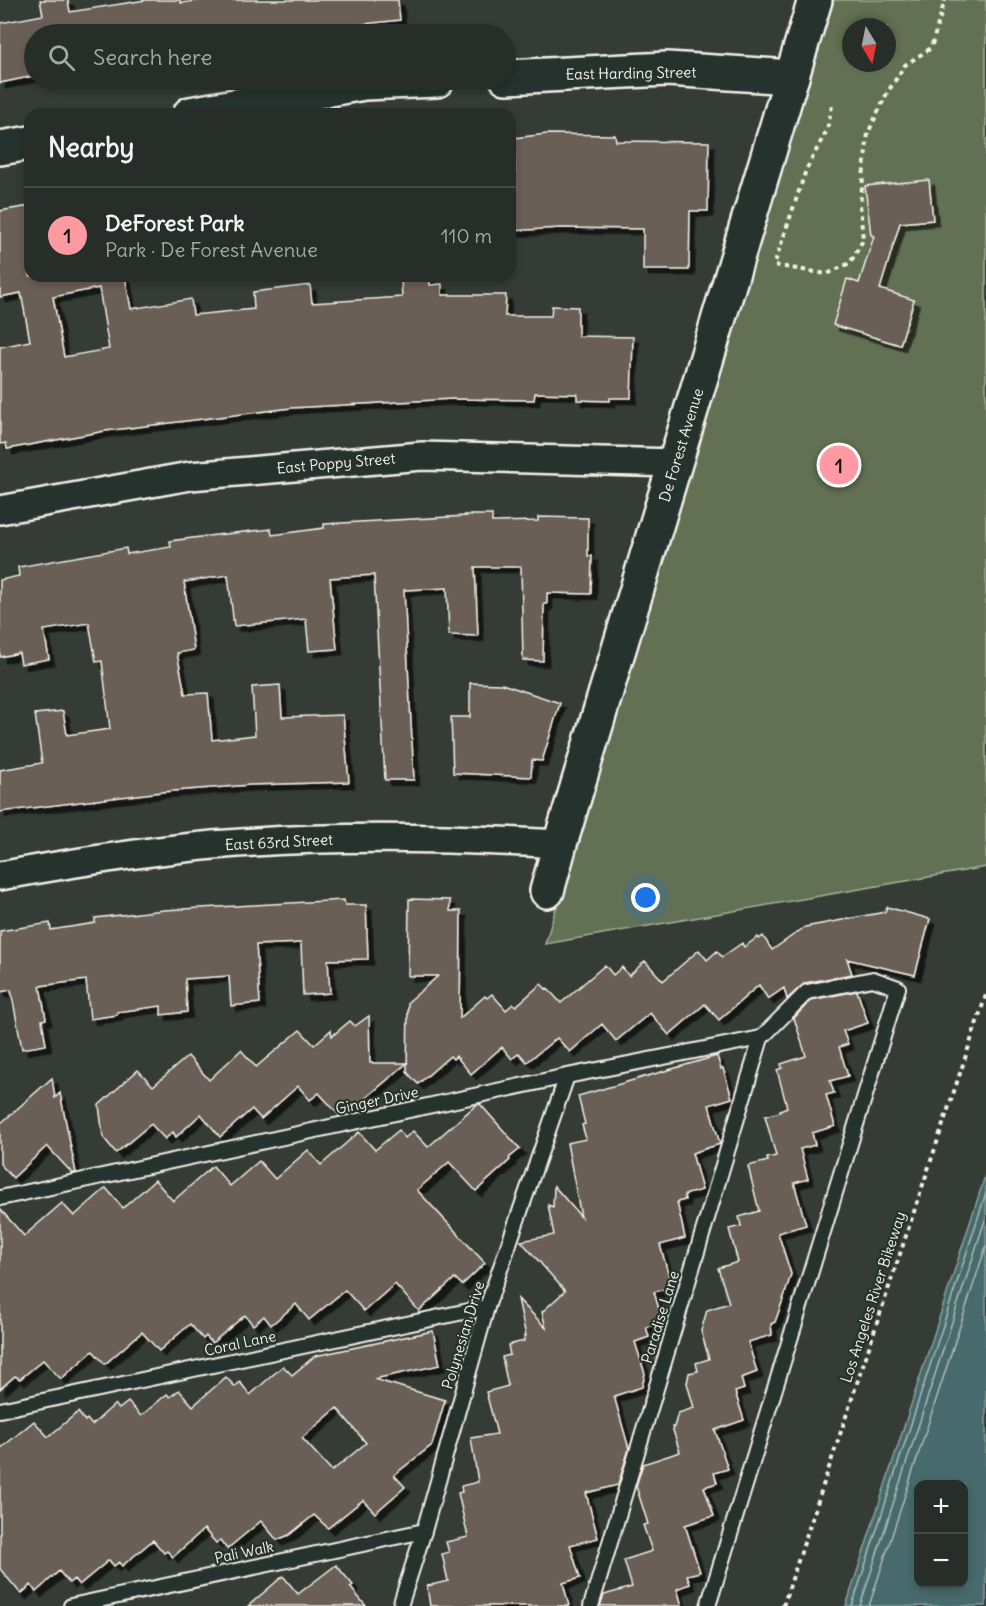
<!DOCTYPE html>
<meta charset="utf-8">
<style>
:root{--surface:#272d28;--page:#333934;--text:#f1f3f6;--muted:#a4a8a8;--line:#434945;--accent:#ff9aa2}
body{margin:0;font-family:Delius,sans-serif;background:var(--page);color:var(--text)}
.controls{position:absolute;right:18px;bottom:18px;display:grid;overflow:hidden;border-radius:12px;box-shadow:0 3px 9px #0003}
.controls button{width:54px;height:54px;display:grid;place-items:center;padding:0;border:0;border-bottom:2px solid var(--line);background:var(--surface);color:var(--text);font:30px sans-serif}
.compass{position:absolute;left:842px;top:18px;width:54px;height:54px;border-radius:50%;background:var(--surface);box-shadow:0 3px 9px #0003;rotate:170deg}
.you{position:absolute;left:646px;top:898px;width:21px;height:21px;margin:-15px;border:4px solid #fff;border-radius:50%;background:#1a73e8;box-shadow:0 0 0 9px #1a73e833}
.badge{display:grid;place-items:center;width:39px;height:39px;border-radius:50%;background:var(--accent);color:#111;font-size:20px;font-weight:700}
.pin{position:absolute;translate:-50% -50%;border:3px solid #fff;box-shadow:0 2px 6px #0006}
.list{margin:0;padding:0;list-style:none}
h2{display:flex;justify-content:space-between;align-items:center;height:78px;margin:0;padding:0 24px;font-size:26px}
h2 small{font-size:20px;font-weight:400;color:var(--muted)}
.list li{display:grid;grid-template-columns:39px 1fr auto;gap:18px;align-items:center;box-sizing:border-box;height:96px;padding:0 24px;border-top:2px solid var(--line)}
.list b{display:block;font-size:22px;white-space:nowrap}
.list p{margin:0;font-size:20px;white-space:nowrap;color:var(--muted)}
.list em{font-size:20px;font-style:normal;color:var(--muted)}
.icon{flex:none;width:33px;height:33px;fill:none;stroke:currentColor;stroke-width:2;stroke-linecap:round;stroke-linejoin:round}
.map{position:relative;flex:none;width:986px;height:1606px;overflow:hidden}
.search{position:absolute;background:var(--surface);box-shadow:0 3px 9px #0003;left:24px;top:24px;width:492px;height:66px;display:flex;align-items:center;gap:15px;box-sizing:border-box;padding:0 21px;border-radius:33px;color:var(--muted);font-size:22px}
.panel{position:absolute;background:var(--surface);box-shadow:0 3px 9px #0003;left:24px;top:108px;width:492px;height:174px;border-radius:18px}
.map>svg:first-child{display:block}
</style>
<div class="map">
<svg width="986" height="1606" viewBox="0 0 986 1606">
<defs>
<filter id="shadow"><feDropShadow dx="5.5" dy="5.5" stdDeviation="0" flood-color="#0009"/></filter>
</defs>
<rect width="100%" height="100%" fill="#343c35"/>
<filter id="ink" filterUnits="userSpaceOnUse"><feTurbulence type="fractalNoise" baseFrequency=".0167" numOctaves="2"/><feDisplacementMap in="SourceGraphic" scale="12" xChannelSelector="R" yChannelSelector="G"/><feConvolveMatrix kernelMatrix="1 2 1 2 8 2 1 2 1" color-interpolation-filters="sRGB"/></filter>
<g filter="url(#ink)">
<path fill="#627052" stroke="#abb09d" stroke-width="1.5" fill-rule="evenodd" d="M834,0h152v867l-441,77zM851,27h36v36h-36z"/>
<path fill="#466a6c" stroke="#8ca09e" stroke-width="1.5" fill-rule="evenodd" d="M986,1173v433h-141h1zM918,1484h46v100h-46z"/>
<g fill="none" stroke-linecap="round" stroke-linejoin="round">
<g stroke="#aebbb6" stroke-width="1.5">
<path d="M852,1606l134,-413"/>
<path d="M860,1606l126,-389"/>
<path d="M869,1606l117,-360"/>
</g>
</g>
<g fill="#6b5f57" stroke="#f4f1e8" stroke-width="1.5" fill-rule="evenodd" filter="url(#shadow)">
<path d="M40,0h28l2,12 76,-12h34l1,3 22,-3h195l2,20 -128,14h-238v42l-34,7v-60l43,-8z"/>
<path d="M547,134l68,1 1,6 93,1 -1,69h-18l-1,59h-46v-41l-83,-1 -50,3v-30h6l-2,-63z"/>
<path d="M929,180l4,40 -33,3 -20,66 34,11 -14,45 -67,-20 14,-46 12,4 15,-47 -3,-1 -6,-49z"/>
<path d="M30,206v70h95l6,33 60,-10 2,16 61,-6 -1,-17 57,-7 2,18 90,-6 -1,-18 29,-2v8l12,-1v11h64l-1,21h46l1,-10 26,1v29l55,1 -2,61h-21v3l-33,-1v-6l-42,-1 -1,7 -82,-1 -161,9 -186,23 -98,18 -1,-6 -6,1v-97l30,-6 -9,-48 -21,4v-86zM99,288l10,61 -45,8 -11,-60z"/>
<path d="M465,515h27v7l46,-1v-4l50,1v38h4l-1,38 -44,-1v11h-3l-1,57 -20,-1 -2,-93h-46l3,69 -29,-1 -2,-47 -43,2 10,190h-29l-11,-205 -44,3 7,71 -28,2 -3,-32 -72,7 -6,-51 -44,7 10,68 -17,3 8,41 23,-1 4,47 43,-5 -3,-48 28,-2 2,32 61,-2 6,67 -99,3 -89,7 -161,20v-42l42,-7 -7,-49 28,-3 4,24 43,-6 -8,-68 -6,1 -7,-39 -45,7 5,29 -28,5 -2,-11 -19,4v-77l19,-4 -1,-9 108,-19 1,6 44,-7 -1,-6 46,-6 55,-6 1,6 52,-7v-4l142,-8z"/>
<path d="M470,683l32,1 58,19 -18,58 -10,-1 -1,17 -78,-4 -2,-56h19z"/>
<path d="M409,899l41,1v11h11l-1,107 25,-22 2,2 5,-4 14,16 7,-6 3,2 25,-22 5,5 1,-1 14,15 44,-38 8,10 9,-8 7,9 16,-15 18,20 36,-31 8,10 10,-9 5,6 20,-14 2,4 14,-10 1,2 4,-3 9,14 33,-23 80,-15 2,-5 43,12 -15,56 -68,-16 5,15 -47,9 -18,16 -3,-11 -16,11 -9,-14 -40,35 -14,-16 -36,31 -19,-22 -34,28 -14,-17 -32,28 -13,-14 -30,24 -8,-9 -7,6 -10,-12 -31,27 -15,-18 -3,3 -3,-3 -32,28 -11,-12 1,-70 30,-26h-30z"/>
<path d="M344,900l1,5h21l2,54 -40,1 2,33 -27,2 -2,-52 -45,2 4,58 -29,3 -2,-30 -44,3 2,33 -26,3v-9l-44,6v3l-27,4 -4,-39 -46,6 6,33 -4,1 4,25 -24,4 -11,-59 -11,2v-61l50,-8 1,7 44,-7v-5l69,-8z"/>
<path d="M857,991l11,32 -25,8 5,13 -9,3 9,29 -18,5 4,12 -8,2 9,31 -23,7 3,12 -15,4 8,30 -14,4 12,42 -28,8 13,41 -6,20 -10,28 -4,2 1,11 -24,7 9,30 -16,6 3,11 -9,3 9,28 -29,10 13,39 -14,4 3,10 -13,4 10,29 -29,9 15,47 -13,3 3,9 -13,5 5,17h-82l4,-11 28,-8 -8,-27 28,-9 -9,-26 5,-1 -12,-38 7,-22 37,-12 -8,-25h2l4,-14 16,-5 -7,-25 2,-10 9,-2 -2,-8 13,-4 -8,-28 6,-21 22,-7 -11,-35 20,-6 -9,-33 12,-3 -2,-9 20,-6 -11,-45 20,-5 -1,-3 9,-2 -11,-40 15,-4v-2l7,-3 -10,-37 5,-2 -1,-4 25,-8 -12,-38 17,-18z"/>
<path d="M369,1016l1,47h37l-60,51 -7,2 -21,-23 -9,7 -12,-14 -37,33 -9,-10 -32,28 -19,-23 -25,23 -3,-5 -8,7 -14,-15 -35,29 -13,-16 -4,-32 39,-35 15,16 35,-30 21,24 32,-30 15,17 44,-37 14,15 17,-15 1,6 18,-15 5,5z"/>
<path d="M717,1056l4,13 2,-1 9,30 -23,7 11,39 -28,9 10,37 -18,5 1,5 -8,2 8,36 -25,7 12,42 -18,5 9,31 -17,4 3,10 -14,5 10,32 -3,13 -28,9 15,53 -11,36 -32,8 12,45 -28,7 10,33 -17,5 6,23h-139l-3,-20 21,-5 -6,-27 7,-2 -3,-10 22,-5 -10,-44 4,-1 -1,-6 17,-4 -7,-44 26,-4 -11,-42 22,-6 -6,-29 8,-2 -2,-10 16,-4v-5h2l-8,-37 28,29 -4,-16 23,-21 -44,-50 33,-6 -6,-30 5,2 1,-21 27,31 -14,-74 19,-4 -4,-14 3,-1 -7,-28z"/>
<path d="M52,1078l3,20 5,-5 16,80h-4l-25,-27 -34,32 -13,-14v-40z"/>
<path d="M480,1104l40,45 -11,9 1,2 -34,31 -27,-29 -32,28 68,73 -23,22 -7,-7 -36,33 -24,-27 -31,27 -19,-21 -36,30 -13,-16 -25,21 -7,-9 -11,9 -8,-10 -33,28 -6,-7 -3,3 -13,-15 -31,27 -17,-19 -37,32 -12,-13 -32,28 -18,-19 -23,19 -5,-3 -15,13v-180l24,27 38,-33 12,13 32,-28 17,20 32,-28 18,21 40,-35 17,20 29,-25 16,18 33,-29 13,15 38,-33 16,18 24,-20 6,8 8,-7 15,16 48,-42z"/>
<path d="M433,1331l7,34 -66,14 71,21 -13,45 -38,30 11,12 -30,26 -12,-13 -35,28 -14,-13 -25,20 -12,5 -16,-19 -34,28 -7,-9 -4,3 -12,-14 -31,28 -6,-6 -3,2 -11,-13 -31,26 -3,-4 -5,4 -5,-6 -30,25 -5,-6 -5,4 -10,-12 -23,21 -5,-7 -10,9 -21,-25v-120l34,-28 14,16 30,-25 7,9 2,-2 5,6 23,-21 4,5 9,-7 13,14 26,-22 3,3 9,-7 14,16 33,-29 9,10 5,-5 10,13 33,-29 9,9 23,-19zM337,1408l29,35 -34,28 -30,-33z"/>
<path d="M336,1565l17,20 -3,2 16,19h-118l35,-30 15,18z"/>
</g>
<g fill="none" stroke-linecap="round" stroke-linejoin="round">
<defs>
<g id="lane">
<path d="M0,1198l567,-122 194,-38"/>
<path d="M0,1410l487,-103"/>
<path d="M71,1606l353,-75"/>
<path d="M400,1606l24,-75 63,-224 80,-231"/>
<path d="M591,1606l170,-568 46,-46 66,-13 25,9 -190,618"/>
</g>
<g id="street">
<path d="M0,510l190,-34 232,-20 254,7"/>
<path d="M0,876c70,-13 141,-24 213,-31 115,-10 231,-8 347,-1"/>
</g>
<g id="secondary">
<path d="M506,77l161,-8 125,8"/>
<path d="M190,114l174,-31 73,-3"/>
<path d="M0,148l30,-5"/>
<path d="M547,891l13,-47 255,-844"/>
</g>
</defs>
<use href="#lane" stroke="#f4f1e8" stroke-width="18"/>
<use href="#street" stroke="#f4f1e8" stroke-width="32"/>
<use href="#secondary" stroke="#f4f1e8" stroke-width="38"/>
<g stroke="#f4f1e8" stroke-width="4" stroke-dasharray="4.5 4.5" stroke-linecap="butt">
<path d="M832,106l-5,24 -21,40 -32,95 53,9 23,-11 13,-23 -3,-35 8,-72 19,-40 18,-28 26,-17 14,-48"/>
<path d="M783,1606l203,-611"/>
</g>
<use href="#lane" stroke="#26332d" stroke-width="14"/>
<use href="#street" stroke="#26332d" stroke-width="27"/>
<use href="#secondary" stroke="#26332d" stroke-width="33"/>
</g>
</g>
<g text-anchor="middle" dominant-baseline="central" stroke-width="4.5" stroke-linejoin="round" paint-order="stroke">
<g font-size="15" fill="#f4f1e8" stroke="#26332d">
<text transform="translate(631 73) rotate(-1)">East Harding Street</text>
<text transform="translate(681 445) rotate(-73)">De Forest Avenue</text>
<text transform="translate(336 463) rotate(-5)">East Poppy Street</text>
<text transform="translate(279 842) rotate(-3)">East 63rd Street</text>
<text transform="translate(377 1100) rotate(-12)">Ginger Drive</text>
<text transform="translate(873 1297) rotate(-72)">Los Angeles River Bikeway</text>
<text transform="translate(660 1317) rotate(-73)">Paradise Lane</text>
<text transform="translate(463 1335) rotate(-73)">Polynesian Drive</text>
<text transform="translate(240 1343) rotate(-12)">Coral Lane</text>
<text transform="translate(244 1552) rotate(-12)">Pali Walk</text>
</g>
</g>
</svg>
<div class="controls">
<button>+</button>
<button>−</button>
</div>
<svg class="compass" viewBox="-18 -18 36 36"><path d="M0-13l5 13h-10z" fill="#e53935"/><path d="M0 13l5-13h-10z" fill="#a4a8a8"/></svg>
<div class="you"></div>
<div class="pin badge" style="left:839px;top:465px">1</div>
<div class="search"><svg class="icon" aria-label="search" viewBox="0 0 24 24"><circle cx="10" cy="10" r="6"/><path d="M15 15l6 6"/></svg>Search here</div>
<section class="panel">
<h2>Nearby<small></small></h2>
<ul class="list">
<li><span class="badge">1</span><div><b>DeForest Park</b><p>Park · De Forest Avenue</p></div><em>110 m</em></li>
</ul>
</section>
</div>
